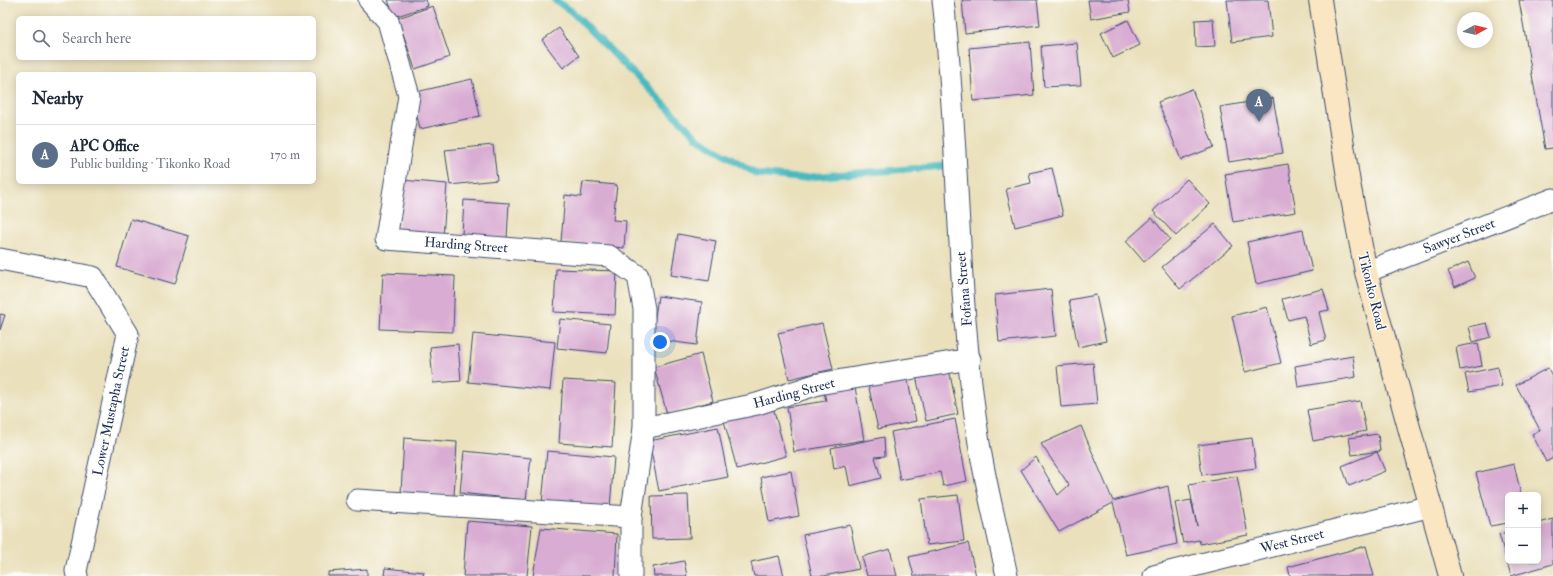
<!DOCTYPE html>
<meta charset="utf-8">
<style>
:root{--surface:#fff;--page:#f6f6f7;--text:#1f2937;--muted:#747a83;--line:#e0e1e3;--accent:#0b8043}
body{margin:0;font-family:"IM FELL Double Pica",serif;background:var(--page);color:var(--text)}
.controls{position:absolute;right:12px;bottom:12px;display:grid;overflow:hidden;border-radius:6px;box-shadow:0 2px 10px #0003}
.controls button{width:36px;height:36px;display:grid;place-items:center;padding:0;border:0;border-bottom:1px solid var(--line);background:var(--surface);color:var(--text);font:20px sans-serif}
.compass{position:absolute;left:1457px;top:12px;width:36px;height:36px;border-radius:50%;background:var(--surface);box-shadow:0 2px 10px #0003;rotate:82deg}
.you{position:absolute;left:660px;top:342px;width:14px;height:14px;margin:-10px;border:3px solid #fff;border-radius:50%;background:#1a73e8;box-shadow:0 0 0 6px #1a73e833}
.badge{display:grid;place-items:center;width:26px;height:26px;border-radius:50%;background:var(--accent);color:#fff;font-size:13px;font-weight:700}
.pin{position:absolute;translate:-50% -33px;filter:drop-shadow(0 1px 2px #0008)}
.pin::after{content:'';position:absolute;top:21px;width:14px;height:12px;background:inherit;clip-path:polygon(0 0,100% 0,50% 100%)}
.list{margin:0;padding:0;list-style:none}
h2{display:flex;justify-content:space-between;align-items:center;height:52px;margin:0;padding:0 16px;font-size:17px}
h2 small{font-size:13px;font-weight:400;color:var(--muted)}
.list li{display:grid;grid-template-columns:26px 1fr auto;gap:12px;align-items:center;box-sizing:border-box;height:60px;padding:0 16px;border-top:1px solid var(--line)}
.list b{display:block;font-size:15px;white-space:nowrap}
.list p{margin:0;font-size:13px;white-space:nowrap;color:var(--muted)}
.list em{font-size:13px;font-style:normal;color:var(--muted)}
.icon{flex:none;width:22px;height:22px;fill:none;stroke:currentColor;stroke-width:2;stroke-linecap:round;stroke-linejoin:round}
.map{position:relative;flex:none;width:1553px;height:576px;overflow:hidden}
.search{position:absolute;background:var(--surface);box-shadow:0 2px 10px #0003;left:16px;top:16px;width:300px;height:44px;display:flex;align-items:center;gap:10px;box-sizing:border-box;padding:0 14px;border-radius:6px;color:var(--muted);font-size:15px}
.panel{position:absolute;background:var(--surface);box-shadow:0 2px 10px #0003;left:16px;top:72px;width:300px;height:112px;border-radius:6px}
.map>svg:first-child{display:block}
</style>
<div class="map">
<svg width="1553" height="576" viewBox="0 0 1553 576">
<rect width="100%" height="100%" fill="#fdfcf7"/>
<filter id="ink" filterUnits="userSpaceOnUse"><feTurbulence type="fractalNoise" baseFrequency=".025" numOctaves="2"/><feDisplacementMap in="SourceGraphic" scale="8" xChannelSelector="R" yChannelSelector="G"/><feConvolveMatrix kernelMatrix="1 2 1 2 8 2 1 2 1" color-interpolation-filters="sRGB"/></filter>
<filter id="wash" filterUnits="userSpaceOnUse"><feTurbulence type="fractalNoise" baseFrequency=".012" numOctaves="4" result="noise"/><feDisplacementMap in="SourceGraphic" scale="16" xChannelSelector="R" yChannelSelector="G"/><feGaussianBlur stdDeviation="0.9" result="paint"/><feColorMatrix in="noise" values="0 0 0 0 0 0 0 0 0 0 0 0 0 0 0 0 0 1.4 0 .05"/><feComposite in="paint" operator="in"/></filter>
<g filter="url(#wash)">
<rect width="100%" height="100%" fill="#eae0bc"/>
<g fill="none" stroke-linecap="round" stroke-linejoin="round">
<path stroke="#4ab9c0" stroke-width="7" d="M555,0l16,11 127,127 59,36 40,4 147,-12"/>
</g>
<g id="blocks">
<g fill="#d9add3">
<path d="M388,0h38l2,6 -34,11z"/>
<path d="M962,0h75l3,25 -75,8z"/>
<path d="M1088,0h40l2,12 -39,7z"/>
<path d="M1227,0h41l4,37 -40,5z"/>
<path d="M1519,0h34v148l-8,1z"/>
<path d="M433,6l17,51 -35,12 -17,-51z"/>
<path d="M1213,19l2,27 -19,1 -1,-27z"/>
<path d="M1128,20l12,25 -27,13 -12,-25z"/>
<path d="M559,28l20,28 -16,12 -21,-28z"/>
<path d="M1030,42l4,53 -61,6 -4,-53z"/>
<path d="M1077,43l4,42 -37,2 -3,-41z"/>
<path d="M472,79l8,37 -60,13 -8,-36z"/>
<path d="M1192,89l22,58 -33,13 -23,-58z"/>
<path d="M1273,98l10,55 -54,9 -9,-55z"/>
<path d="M493,145l4,35 -47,5 -5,-35z"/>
<path d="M1288,164l8,48 -63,10 -8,-48z"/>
<path d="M1052,168l11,47 -48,12 -9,-38 25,-6 -2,-10z"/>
<path d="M1187,179l23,25 -34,32 -23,-25z"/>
<path d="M402,180l45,4 -4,53 -45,-4z"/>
<path d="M583,182l34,3 -4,35 13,1 -2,27 -63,-6 4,-47 16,2z"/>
<path d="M464,200l45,3 -2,35 -45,-3z"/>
<path d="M1152,218l18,21 -26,23 -18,-21z"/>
<path d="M131,219l58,17 -14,48 -58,-17z"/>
<path d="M1215,224l18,22 -53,43 -18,-22z"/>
<path d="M1303,230l9,41 -56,13 -9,-42z"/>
<path d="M678,234l38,7 -7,40 -38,-6z"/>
<path d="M1468,262l7,16 -20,9 -7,-16z"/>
<path d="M556,269l61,2 -2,44 -61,-3z"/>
<path d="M383,273l72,3 -2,56 -73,-3z"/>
<path d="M1051,289l5,47 -57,6 -4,-47z"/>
<path d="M1323,289l6,21 -10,2 7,28 -15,4 -7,-28 -16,4 -6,-21z"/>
<path d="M1096,295l10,46 -28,6 -9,-47z"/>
<path d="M658,296l44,6 -5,43 -45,-6z"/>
<path d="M1267,307l14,56 -36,9 -13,-56z"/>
<path d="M0,314l5,1 -5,15z"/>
<path d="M560,319l50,5 -3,29 -50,-5z"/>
<path d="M822,323l11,46 -44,10 -11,-46z"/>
<path d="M1487,323l4,14 -18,5 -4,-15z"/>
<path d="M473,334l82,8 -5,48 -82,-8z"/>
<path d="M1478,343l4,23 -22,4 -4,-23z"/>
<path d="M458,344l3,37 -28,2 -3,-36z"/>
<path d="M701,354l12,47 -46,13 -13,-47z"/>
<path d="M1353,356l3,21 -58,10 -3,-21z"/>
<path d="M1093,363l4,41 -36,3 -4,-41z"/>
<path d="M1498,367l4,19 -33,6 -4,-18z"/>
<path d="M1548,368l5,10v80l-7,4 -14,-28 8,-4 -24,-45z"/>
<path d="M949,369l9,45 -32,7 -10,-45z"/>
<path d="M907,376l9,45 -38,8 -10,-45z"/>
<path d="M563,380l53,3 -4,64 -53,-4z"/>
<path d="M854,381l10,59 -70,12 -7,-45 39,-6 -3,-14z"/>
<path d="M1360,401l6,30 -53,10 -6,-31z"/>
<path d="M773,407l13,49 -49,13 -13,-48z"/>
<path d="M955,419l12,62 -24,5 -3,-14 -40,8 -9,-48z"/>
<path d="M1081,426l32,75 55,-15 9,58 -51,11 -13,-52 -54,29 -38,-62 15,-13 22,38 11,-10 -28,-41z"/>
<path d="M718,427l10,50 -69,14 -10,-50z"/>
<path d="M1378,434l2,17 -28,4 -3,-17z"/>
<path d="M884,437l1,19 -10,1 6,21 -31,8 -4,-20 -12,3 -3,-21z"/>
<path d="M404,438l53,4 -3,54 -53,-3z"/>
<path d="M1252,438l4,30 -54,7 -4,-30z"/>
<path d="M464,451l67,7 -5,42 -66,-7z"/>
<path d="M547,451l67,6 -4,51 -68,-5z"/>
<path d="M1377,452l8,19 -36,15 -7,-20z"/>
<path d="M1514,464l7,31h-13v28l-18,3 -14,-53z"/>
<path d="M791,471l8,45 -30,6 -8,-45z"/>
<path d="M1237,476l11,59 -48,9 -1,-4 -16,3 -8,-40 16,-3 6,26 -8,-41z"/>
<path d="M688,495l2,43 -38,1 -1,-43z"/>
<path d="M958,495l6,46 -37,4 -6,-46z"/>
<path d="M1553,519v45l-42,12 -12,-42 9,-2v29h30v-38z"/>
<path d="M467,521l65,5 -5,50h-64z"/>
<path d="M850,525l9,44 -35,7h-12l-9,-41z"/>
<path d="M541,528l76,6 -2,42h-82z"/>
<path d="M968,543l8,33h-62l-5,-19z"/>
<path d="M1366,546l8,30h-84l-2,-9z"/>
<path d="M890,549l7,27h-30l-5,-19z"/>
<path d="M779,556l5,20h-30l-3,-14z"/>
<path d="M684,561l3,15h-33l-1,-9z"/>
<path d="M385,568l39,4 -1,4h-39z"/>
<path d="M367,569v7h-39v-4z"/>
</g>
</g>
</g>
<g filter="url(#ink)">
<use href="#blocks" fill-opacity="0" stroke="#3a4a6c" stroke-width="1"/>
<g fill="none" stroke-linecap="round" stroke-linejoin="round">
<defs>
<g id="street">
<path d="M369,0l19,21 21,75 -23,143 223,17 29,20 6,33v119l-13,89v59"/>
<path d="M943,0c17,147 13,296 36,443 7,44 19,89 28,133"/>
<path d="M0,259l93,18 35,57 -52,237 1,5"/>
<path d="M1366,272l187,-73"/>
<path d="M644,428l113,-24 61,-20 152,-25"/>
<path d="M357,500l274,17"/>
<path d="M1154,576l277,-70"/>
</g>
<path id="secondary" d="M1320,0l29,183 17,89 84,304"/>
</defs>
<use href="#street" stroke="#3a4a6c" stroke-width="23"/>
<use href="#secondary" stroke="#3a4a6c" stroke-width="24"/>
<use href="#street" stroke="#fff" stroke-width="21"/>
<use href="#secondary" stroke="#fbe6c3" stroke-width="22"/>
</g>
</g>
<g text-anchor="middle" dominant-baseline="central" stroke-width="3" stroke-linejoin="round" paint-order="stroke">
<g font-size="14" fill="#1b2f5e" stroke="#fdfcf7">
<text transform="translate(1459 236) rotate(-21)">Sawyer Street</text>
<text transform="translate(466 245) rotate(4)">Harding Street</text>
<text transform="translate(964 289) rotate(-95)">Fofana Street</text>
<text transform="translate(1372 291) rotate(76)">Tikonko Road</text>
<text transform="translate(794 393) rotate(-15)">Harding Street</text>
<text transform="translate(111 411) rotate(-78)">Lower Mustapha Street</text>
<text transform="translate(1292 541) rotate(-14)">West Street</text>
</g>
</g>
</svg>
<div class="controls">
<button>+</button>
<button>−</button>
</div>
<svg class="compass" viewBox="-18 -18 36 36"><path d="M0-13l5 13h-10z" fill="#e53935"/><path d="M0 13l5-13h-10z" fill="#747a83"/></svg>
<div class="you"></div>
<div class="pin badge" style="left:1259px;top:122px;background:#5c6f8a">A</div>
<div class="search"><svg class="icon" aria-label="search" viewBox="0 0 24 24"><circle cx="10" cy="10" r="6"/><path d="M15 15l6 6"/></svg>Search here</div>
<section class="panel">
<h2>Nearby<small></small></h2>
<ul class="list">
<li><span class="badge" style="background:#5c6f8a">A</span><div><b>APC Office</b><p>Public building · Tikonko Road</p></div><em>170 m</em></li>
</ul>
</section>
</div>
